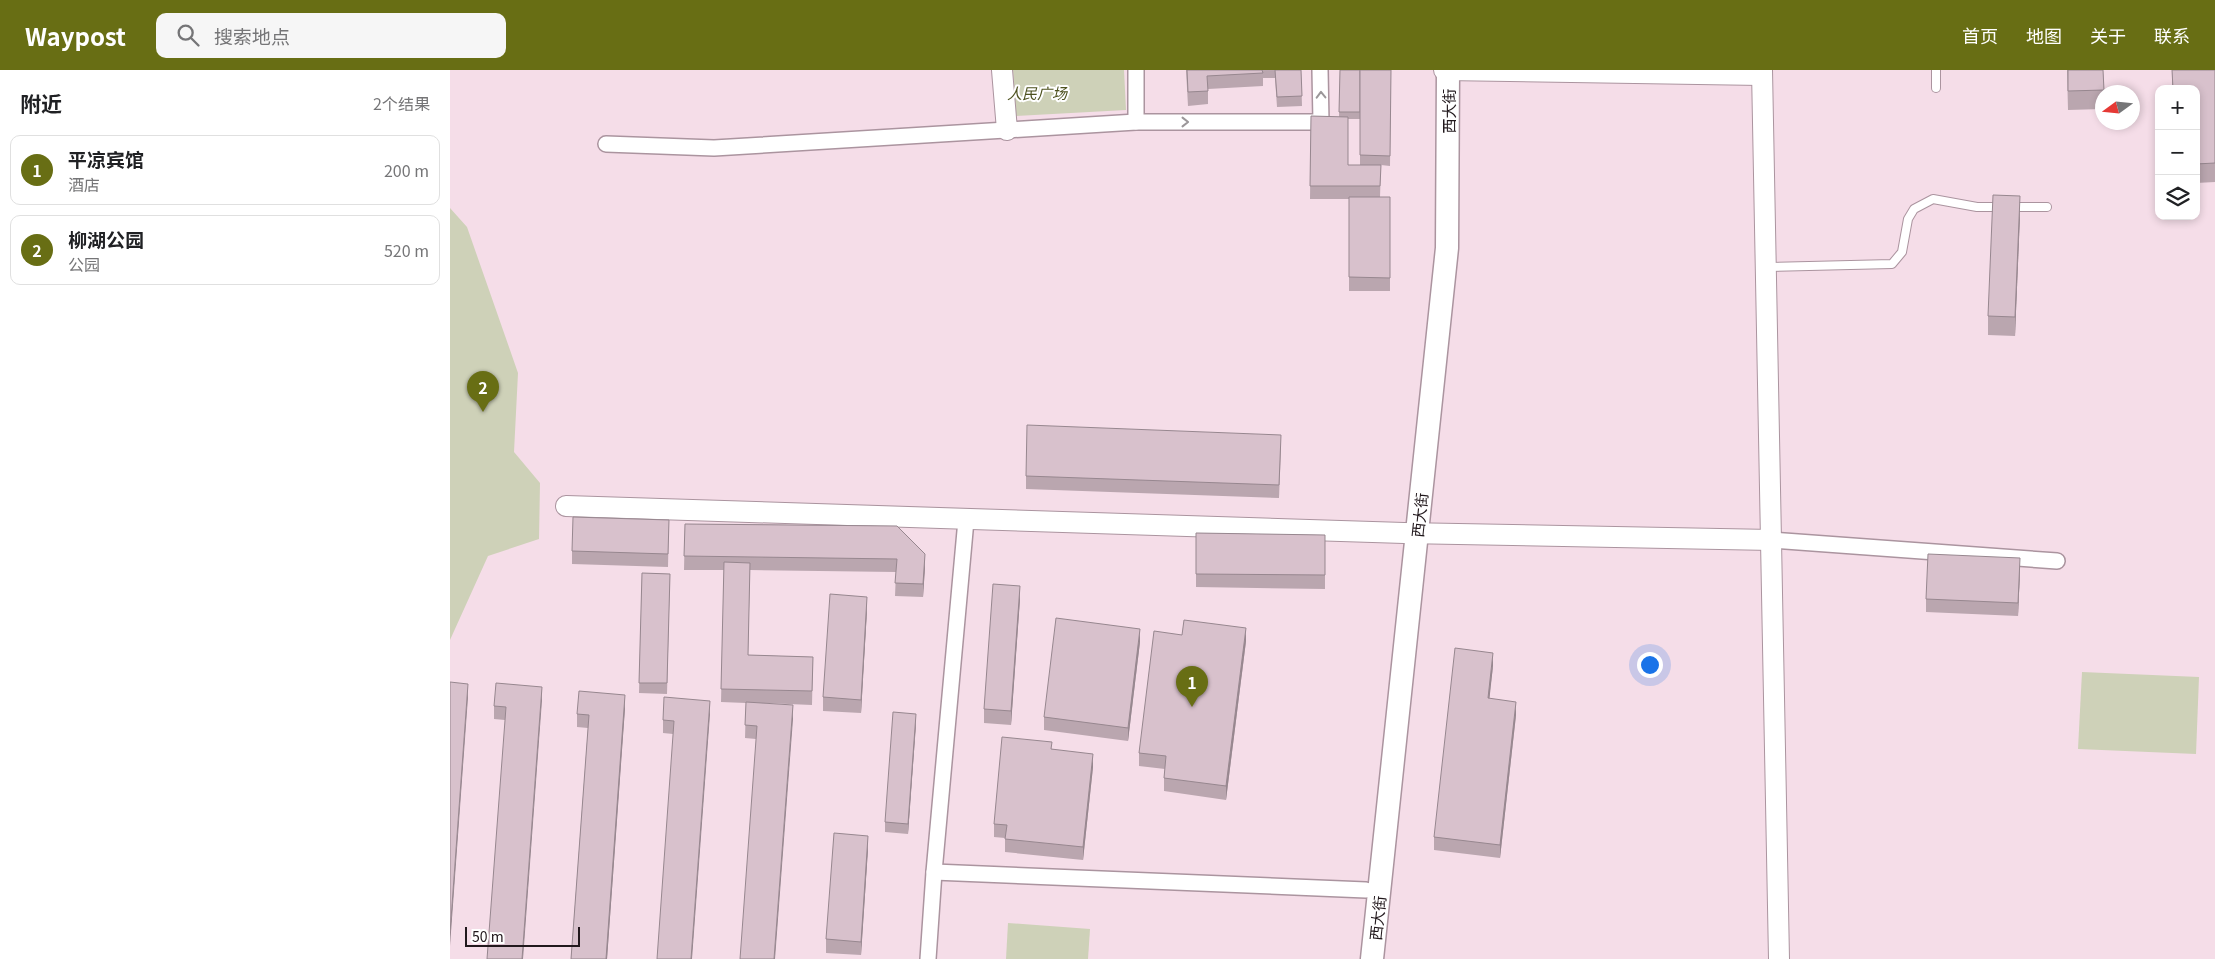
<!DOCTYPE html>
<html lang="zh">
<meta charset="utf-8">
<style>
:root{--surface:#fff;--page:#f6f6f6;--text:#202124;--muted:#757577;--line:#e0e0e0;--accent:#686e14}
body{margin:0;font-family:Georgia,"Noto Sans SC",serif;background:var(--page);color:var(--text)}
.controls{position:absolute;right:15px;top:15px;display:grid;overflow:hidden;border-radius:10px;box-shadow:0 2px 8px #0003}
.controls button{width:45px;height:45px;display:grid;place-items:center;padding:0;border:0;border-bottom:1px solid var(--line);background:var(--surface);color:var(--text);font:25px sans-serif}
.compass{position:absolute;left:1645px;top:15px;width:45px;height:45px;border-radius:50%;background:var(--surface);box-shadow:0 2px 8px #0003;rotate:255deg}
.scale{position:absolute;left:15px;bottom:12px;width:115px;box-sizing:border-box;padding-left:5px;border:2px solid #21181c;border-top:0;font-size:14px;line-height:18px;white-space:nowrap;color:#21181c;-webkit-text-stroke:4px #fff;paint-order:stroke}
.you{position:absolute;left:1199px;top:594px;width:18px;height:18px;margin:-12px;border:4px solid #fff;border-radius:50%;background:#1a73e8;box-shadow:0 0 0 8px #1a73e833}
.badge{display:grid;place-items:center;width:32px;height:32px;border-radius:50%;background:var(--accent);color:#fff;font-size:16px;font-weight:700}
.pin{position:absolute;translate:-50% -41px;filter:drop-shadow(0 1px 2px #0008)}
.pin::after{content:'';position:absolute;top:26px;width:18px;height:15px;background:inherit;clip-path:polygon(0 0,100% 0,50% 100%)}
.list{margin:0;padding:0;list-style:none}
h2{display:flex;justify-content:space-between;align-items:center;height:65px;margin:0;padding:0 20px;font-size:21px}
h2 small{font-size:16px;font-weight:400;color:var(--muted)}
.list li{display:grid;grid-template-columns:32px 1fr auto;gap:15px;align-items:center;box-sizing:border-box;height:70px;margin:0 10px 10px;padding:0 10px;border:1px solid var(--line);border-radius:10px}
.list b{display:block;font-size:19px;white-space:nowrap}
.list p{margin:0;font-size:16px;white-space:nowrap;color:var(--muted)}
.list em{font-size:16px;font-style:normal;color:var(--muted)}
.icon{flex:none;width:28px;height:28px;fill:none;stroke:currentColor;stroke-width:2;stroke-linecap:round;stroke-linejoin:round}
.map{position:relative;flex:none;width:1765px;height:889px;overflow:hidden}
header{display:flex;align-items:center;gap:30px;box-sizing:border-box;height:70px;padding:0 25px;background:var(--accent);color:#fff}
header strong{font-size:24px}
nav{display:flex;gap:28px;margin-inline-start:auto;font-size:18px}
.search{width:350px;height:45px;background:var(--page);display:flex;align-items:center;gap:12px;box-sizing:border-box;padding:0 18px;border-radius:10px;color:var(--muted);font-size:19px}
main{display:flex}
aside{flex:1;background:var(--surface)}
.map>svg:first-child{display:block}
</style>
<header>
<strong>Waypost</strong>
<div class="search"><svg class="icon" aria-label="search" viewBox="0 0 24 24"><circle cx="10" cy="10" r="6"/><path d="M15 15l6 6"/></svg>搜索地点</div>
<nav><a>首页</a><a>地图</a><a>关于</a><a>联系</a></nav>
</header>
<main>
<aside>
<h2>附近<small>2个结果</small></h2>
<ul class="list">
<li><span class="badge">1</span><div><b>平凉宾馆</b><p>酒店</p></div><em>200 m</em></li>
<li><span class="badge">2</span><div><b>柳湖公园</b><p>公园</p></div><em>520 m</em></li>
</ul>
</aside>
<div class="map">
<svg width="1765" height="889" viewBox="0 0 1765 889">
<rect width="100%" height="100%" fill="#f5dde8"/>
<g fill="#ced1b8">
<path d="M563,0h111l2,40 -110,6z"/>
<path d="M0,138l17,19 51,146 -4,79 26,31 -1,56 -51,17 -38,84z"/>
<path d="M1632,602l117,5 -3,77 -118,-5z"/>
<path d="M558,853l82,6 -2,30h-82z"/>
</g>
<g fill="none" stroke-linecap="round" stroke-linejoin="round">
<defs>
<g id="service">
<path d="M1486,18v-18"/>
<path d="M1318,197l124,-3 10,-12 6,-33 6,-10 19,-10 44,8h70"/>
</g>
<g id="minor">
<path d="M686,0v52"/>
<path d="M156,74l108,4 422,-26h185l-1,-52"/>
<path d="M1322,470l285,21"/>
<path d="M484,802l432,18"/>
<path d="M478,889l6,-87 32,-352"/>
</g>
<g id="tertiary">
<path d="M552,0l5,60"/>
<path d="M994,0l317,5"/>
<path d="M1312,0l17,889"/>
<path d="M116,436l838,27 368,7"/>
</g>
<path id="secondary" d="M922,889l75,-711 1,-178"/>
</defs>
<use href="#service" stroke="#ab949f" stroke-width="10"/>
<use href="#minor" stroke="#ab949f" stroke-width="18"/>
<use href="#tertiary" stroke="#ab949f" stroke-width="22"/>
<use href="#secondary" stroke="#ab949f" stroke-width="25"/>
<use href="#service" stroke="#fff" stroke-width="8"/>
<use href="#minor" stroke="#fff" stroke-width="15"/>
<use href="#tertiary" stroke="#fff" stroke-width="20"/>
<use href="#secondary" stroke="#fff" stroke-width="22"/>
</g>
<g fill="#baa6af" fill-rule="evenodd">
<path d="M736,0h115l1,36 -25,1 -2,-29h-12v8l-55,3v15l-20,2z"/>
<path d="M890,0h51l-1,96 -9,-1 -1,32h10v94h-41v-92h-39l1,-83 28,1zM910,30v65h-12v-46h12z"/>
<path d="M1617,0h36l1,22h-2v17l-34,1z"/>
<path d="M1722,0h43v112l-19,1v-94h-24z"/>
<path d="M1570,145l-5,121 -27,-1v-19z"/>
<path d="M831,378l-2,50 -253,-9v-13z"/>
<path d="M219,450l-1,47 -96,-3v-13z"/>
<path d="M235,454l212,2 28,41 -2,30 -28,-1 1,-24 -146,-2 -2,85 65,2 -1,48 -47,-2 28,16 -37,20 -11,-1 1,-35 -25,-1 3,-132h-40z"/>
<path d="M746,463l129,2v54l-129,-2z"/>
<path d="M1570,501l-2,45 -92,-4v-13z"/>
<path d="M192,503l28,1 -3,120 -28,-1z"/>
<path d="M570,529l-9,126 -27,-2v-14z"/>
<path d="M417,540l-6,103 -38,-2v-14z"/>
<path d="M732,565l64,6 -20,159 -62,-9v-13l1,-9 -26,-3v-13z"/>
<path d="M690,572l-12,99 -84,-11v-13z"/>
<path d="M1043,596l-4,33 27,16 -16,143 -66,-8v-13z"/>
<path d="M92,630l-37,20 -11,-1v-13z"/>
<path d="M175,638l-18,251h-36l17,-231 -11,-1v-13z"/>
<path d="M260,644l-37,20 -10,-1v-13z"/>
<path d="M466,654l-8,110 -23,-2v-10z"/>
<path d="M602,679l41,18 -10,93 -78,-8v-14l-11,-1v-13z"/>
<path d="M418,779l-7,106 -35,-2v-14z"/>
</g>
<g fill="#97878f">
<path d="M1570,126v19l-5,121v-19z"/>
<path d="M475,484v13l-2,30v-13z"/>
<path d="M1570,488v13l-2,45v-13z"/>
<path d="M570,516v13l-9,126v-14z"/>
<path d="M417,527v13l-6,103v-13z"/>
<path d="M796,558v13l-20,159v-14z"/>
<path d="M690,559v13l-12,99v-13z"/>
<path d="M1043,583v13l-5,46v-14z"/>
<path d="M18,614v13l-18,249v-13z"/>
<path d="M92,617v13l-19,259h-1z"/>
<path d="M175,625v13l-18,251h-1z"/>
<path d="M260,631v13l-18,245h-1z"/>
<path d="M1066,632v13l-16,143v-13z"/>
<path d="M343,635v14l-18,240h-1z"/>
<path d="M466,644v10l-8,110v-10z"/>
<path d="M643,684v13l-10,93v-13z"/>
<path d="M418,766v13l-7,106v-13z"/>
</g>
<g fill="#d8c1cc" stroke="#97878f">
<path d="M737,0h75l1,3 -56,3 1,15 -20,1z"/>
<path d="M825,0h26l1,26 -25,1z"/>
<path d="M890,0h20v42h-21z"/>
<path d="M910,0h31l-1,86 -30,-1z"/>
<path d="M1618,0h35l1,20 -36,1z"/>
<path d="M1722,0h43v93l-19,1v-75h-23z"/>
<path d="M861,46l37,1v48h33l-1,21h-70z"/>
<path d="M1543,125l27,1 -5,121 -27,-1z"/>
<path d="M899,127h41v81l-41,-1z"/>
<path d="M577,355l254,10 -2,50 -253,-9z"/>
<path d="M123,447l96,3 -1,34 -96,-3z"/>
<path d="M235,454l212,2 28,28 -2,30 -28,-1 2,-24 -213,-3z"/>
<path d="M746,463l129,2v40l-129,-1z"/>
<path d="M1478,484l92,4 -2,45 -92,-4z"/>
<path d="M274,492l26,1 -2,92 65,2 -1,34 -91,-2z"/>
<path d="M192,503l28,1 -3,109h-28z"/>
<path d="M543,514l27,2 -9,125 -27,-2z"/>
<path d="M380,524l37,3 -6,103 -38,-3z"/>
<path d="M606,548l84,11 -12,99 -84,-11z"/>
<path d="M734,550l62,8 -20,158 -62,-8 2,-22 -27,-3 15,-122 28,4z"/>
<path d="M1005,578l38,5 -5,45 28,4 -16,143 -66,-8z"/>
<path d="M0,612l18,2 -18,249z"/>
<path d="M46,613l46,4 -20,272h-35l19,-252 -12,-1z"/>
<path d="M129,621l46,4 -19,264h-35l18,-244 -12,-1z"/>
<path d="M214,627l46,4 -19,258h-34l17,-238 -11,-1z"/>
<path d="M296,632l47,3 -19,254h-34l17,-233 -12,-1z"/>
<path d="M443,642l23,2 -8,110 -23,-2z"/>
<path d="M552,667l50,5 -1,7 42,5 -10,93 -78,-8 2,-14 -13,-1z"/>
<path d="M384,763l34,3 -7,106 -35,-3z"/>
</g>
<defs><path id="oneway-chevron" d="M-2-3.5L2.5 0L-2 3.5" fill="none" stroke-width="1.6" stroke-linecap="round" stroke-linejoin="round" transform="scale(1.25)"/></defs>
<g stroke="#9b9799">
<use href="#oneway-chevron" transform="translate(871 25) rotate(-91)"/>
<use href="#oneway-chevron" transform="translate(735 52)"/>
</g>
<g text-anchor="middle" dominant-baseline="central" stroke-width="4" stroke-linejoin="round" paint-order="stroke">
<g font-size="15" font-style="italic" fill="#4d511e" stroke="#fff">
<text x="587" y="22">人民广场</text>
</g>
<g font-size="15" fill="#21181c" stroke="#fff">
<text transform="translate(998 41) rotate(-90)">西大街</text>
<text transform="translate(969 445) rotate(-84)">西大街</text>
<text transform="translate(927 848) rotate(-84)">西大街</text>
</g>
</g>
</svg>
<div class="controls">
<button>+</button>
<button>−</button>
<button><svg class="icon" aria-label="layers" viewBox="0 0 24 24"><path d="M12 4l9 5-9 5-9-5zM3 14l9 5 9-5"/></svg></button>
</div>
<svg class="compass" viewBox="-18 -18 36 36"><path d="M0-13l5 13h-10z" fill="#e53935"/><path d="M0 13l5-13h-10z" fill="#757577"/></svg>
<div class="scale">50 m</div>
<div class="you"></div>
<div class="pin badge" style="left:742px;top:637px">1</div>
<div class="pin badge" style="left:33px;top:342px">2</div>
</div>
</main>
